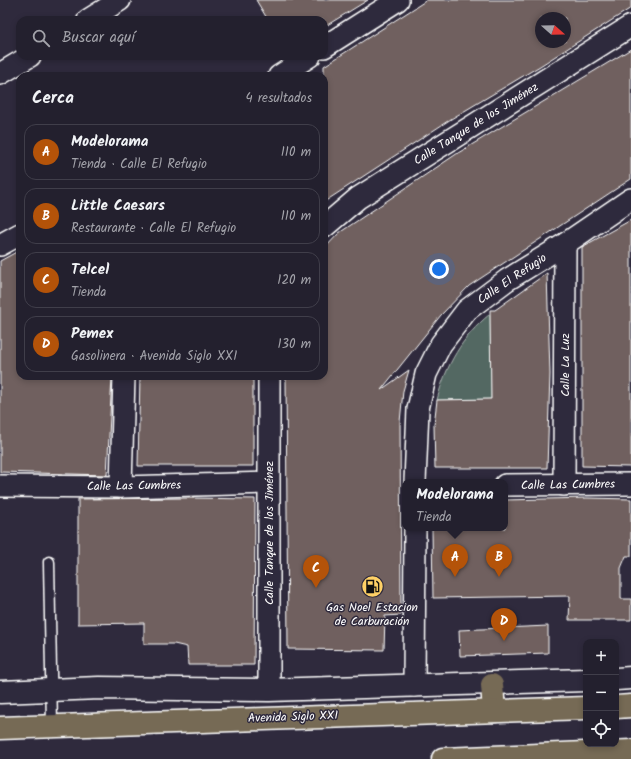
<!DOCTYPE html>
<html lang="es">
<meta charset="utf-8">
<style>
:root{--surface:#23202e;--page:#2f2d3a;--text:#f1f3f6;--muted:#a3a3aa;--line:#403e4a;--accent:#b45309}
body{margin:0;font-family:Kalam,sans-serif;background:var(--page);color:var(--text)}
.controls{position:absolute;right:12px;bottom:12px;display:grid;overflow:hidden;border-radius:8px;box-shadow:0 2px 6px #0003}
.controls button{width:36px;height:36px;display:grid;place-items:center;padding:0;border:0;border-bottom:1px solid var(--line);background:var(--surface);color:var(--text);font:20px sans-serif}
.compass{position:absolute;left:535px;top:12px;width:36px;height:36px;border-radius:50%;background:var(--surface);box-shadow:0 2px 6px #0003;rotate:110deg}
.you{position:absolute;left:439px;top:269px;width:14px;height:14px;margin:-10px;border:3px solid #fff;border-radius:50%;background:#1a73e8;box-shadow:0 0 0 6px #1a73e833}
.badge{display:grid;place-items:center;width:26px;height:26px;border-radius:50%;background:var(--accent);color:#fff;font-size:13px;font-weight:700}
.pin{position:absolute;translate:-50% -33px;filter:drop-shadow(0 1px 2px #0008)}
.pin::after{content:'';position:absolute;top:21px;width:14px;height:12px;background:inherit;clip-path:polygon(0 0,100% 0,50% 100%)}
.popup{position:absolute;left:402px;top:479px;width:106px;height:52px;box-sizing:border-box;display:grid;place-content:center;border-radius:8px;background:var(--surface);filter:drop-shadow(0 1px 3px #0005);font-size:13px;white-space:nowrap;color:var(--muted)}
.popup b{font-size:15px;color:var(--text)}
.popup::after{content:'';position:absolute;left:50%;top:100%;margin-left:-8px;border:8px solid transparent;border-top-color:var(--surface)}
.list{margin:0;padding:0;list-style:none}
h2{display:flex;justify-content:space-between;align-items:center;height:52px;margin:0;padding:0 16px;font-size:17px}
h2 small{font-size:13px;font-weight:400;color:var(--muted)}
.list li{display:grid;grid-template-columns:26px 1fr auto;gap:12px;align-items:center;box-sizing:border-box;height:56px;margin:0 8px 8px;padding:0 8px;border:1px solid var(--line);border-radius:12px}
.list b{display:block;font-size:15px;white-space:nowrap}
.list p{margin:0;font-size:13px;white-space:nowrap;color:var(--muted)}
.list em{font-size:13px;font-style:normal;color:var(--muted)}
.icon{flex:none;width:22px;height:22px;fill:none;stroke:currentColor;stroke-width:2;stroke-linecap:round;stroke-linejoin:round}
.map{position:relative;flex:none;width:631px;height:759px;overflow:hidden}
.search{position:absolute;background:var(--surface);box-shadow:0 2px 6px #0003;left:16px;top:16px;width:312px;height:44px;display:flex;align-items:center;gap:10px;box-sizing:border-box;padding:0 14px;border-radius:12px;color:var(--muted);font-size:15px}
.panel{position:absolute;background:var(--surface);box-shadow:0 2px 6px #0003;left:16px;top:72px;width:312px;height:308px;border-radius:12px}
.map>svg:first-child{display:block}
</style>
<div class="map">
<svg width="631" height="759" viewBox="0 0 631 759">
<rect width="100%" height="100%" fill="#2f2a3d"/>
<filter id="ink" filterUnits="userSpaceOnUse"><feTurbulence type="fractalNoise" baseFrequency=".025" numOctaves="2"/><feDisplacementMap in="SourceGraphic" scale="8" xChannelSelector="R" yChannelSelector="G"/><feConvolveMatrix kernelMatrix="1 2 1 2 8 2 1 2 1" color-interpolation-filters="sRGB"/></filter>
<g filter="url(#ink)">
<path fill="#536862" stroke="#a9b4b0" d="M490,314l1,85 -54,1c9,-35 25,-63 53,-86z"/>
<g fill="#70605e" stroke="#fff" fill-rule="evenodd">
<path d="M256,0h112l-44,27v-7h-56z"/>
<path d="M427,0h204v8l-91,58 -89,53 -127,83v-136zM541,18h24v24h-24z"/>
<path d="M631,49v130l-162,107 -28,29 -60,75 28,-20 -6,21 -3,31 1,193 -16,1 -1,34 -96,-1 -2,-273h38v-127l15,-16 119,-80z"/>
<path d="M631,220v247l-49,-1v-219z"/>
<path d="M20,250v126h92l-5,99 -107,-3v-211z"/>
<path d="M547,273l3,101 -3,94h-112l-1,-43 3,-25 54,-1 -1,-89h5z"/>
<path d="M140,376h113v90h-115z"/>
<path d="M187,498l68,1 -1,166h-66l-1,-18 -13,-3h-30v-21l-66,1v-125z"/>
<path d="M587,498l44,1v57h-5l-5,12v31h10v21h-62l1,-24 -137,2 -1,-70h73v-28z"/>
<path d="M548,626v27l-88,3 -1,-26z"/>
</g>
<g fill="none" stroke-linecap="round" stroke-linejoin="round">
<defs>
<path id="lane" d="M49,562l3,163"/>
<g id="street">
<path d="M88,20l32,-20"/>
<path d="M324,47l74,-47"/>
<path d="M0,74l30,-18"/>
<path d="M279,76l31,-20"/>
<path d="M324,227l34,-29 273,-172"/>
<path d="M0,245l20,-11"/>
<path d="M269,376v314"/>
<path d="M415,482l3,-73 8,-35 15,-30 26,-34 40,-30 58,-36 66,-45"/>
<path d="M505,485l126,-1"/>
<path d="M564,485l1,-241"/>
<path d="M0,486l121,1 147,-4"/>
<path d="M121,487l3,-111"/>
<path d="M414,686l1,-158"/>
</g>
<g id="secondary">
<path d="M616,679l15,-1"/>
<path d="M0,692l99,-4 170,2 317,-10"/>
</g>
<g id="highway">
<path d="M492,685l2,26"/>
<path d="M616,707l15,-1"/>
<path d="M0,728l586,-20"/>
<path d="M443,759l188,-8"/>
</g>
</defs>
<use href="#lane" stroke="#fff" stroke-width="13"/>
<use href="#street" stroke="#fff" stroke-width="24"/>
<use href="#secondary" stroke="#fff" stroke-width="25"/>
<use href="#highway" stroke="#fff" stroke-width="25"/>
<use href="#lane" stroke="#2f2a3d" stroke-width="10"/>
<use href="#street" stroke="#2f2a3d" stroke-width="21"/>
<use href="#secondary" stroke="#2f2a3d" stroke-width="22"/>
<use href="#highway" stroke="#766a55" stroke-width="22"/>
</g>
</g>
<defs>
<symbol id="fuel-disc" viewBox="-11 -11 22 22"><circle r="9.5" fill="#ffd166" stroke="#2f2a3d"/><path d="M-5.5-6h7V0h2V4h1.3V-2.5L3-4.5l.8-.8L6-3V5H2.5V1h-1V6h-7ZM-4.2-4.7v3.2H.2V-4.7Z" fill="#111"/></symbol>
</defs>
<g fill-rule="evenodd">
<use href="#fuel-disc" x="360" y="574" width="25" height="25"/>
</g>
<g text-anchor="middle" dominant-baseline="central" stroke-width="3" stroke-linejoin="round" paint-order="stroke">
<g font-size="12" fill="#fff" stroke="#2f2a3d">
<text transform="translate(476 124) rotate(-32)">Calle Tanque de los Jiménez</text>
<text transform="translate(512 279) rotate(-34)">Calle El Refugio</text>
<text transform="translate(565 365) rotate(-90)">Calle La Luz</text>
<text transform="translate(568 485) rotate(-1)">Calle Las Cumbres</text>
<text transform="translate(134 486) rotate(-1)">Calle Las Cumbres</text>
<text transform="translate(269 533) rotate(-90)">Calle Tanque de los Jiménez</text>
<text transform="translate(293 717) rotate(-2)">Avenida Siglo XXI</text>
</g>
<g font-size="12" fill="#fff" stroke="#2f2a3d">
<text x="372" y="607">Gas Noel Estacion<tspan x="372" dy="14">de Carburación</tspan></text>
</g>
</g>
</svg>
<div class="controls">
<button>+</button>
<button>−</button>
<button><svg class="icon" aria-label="locate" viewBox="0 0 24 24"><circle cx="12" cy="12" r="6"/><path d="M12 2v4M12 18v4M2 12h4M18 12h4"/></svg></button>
</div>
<svg class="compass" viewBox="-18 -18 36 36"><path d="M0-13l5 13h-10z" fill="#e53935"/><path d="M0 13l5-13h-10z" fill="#a3a3aa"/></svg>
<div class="you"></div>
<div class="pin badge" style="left:455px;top:577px">A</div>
<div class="popup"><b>Modelorama</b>Tienda</div>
<div class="pin badge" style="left:499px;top:577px">B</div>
<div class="pin badge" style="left:316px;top:588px">C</div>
<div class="pin badge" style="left:504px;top:641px">D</div>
<div class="search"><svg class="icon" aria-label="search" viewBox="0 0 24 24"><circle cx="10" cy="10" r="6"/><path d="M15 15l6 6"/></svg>Buscar aquí</div>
<section class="panel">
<h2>Cerca<small>4 resultados</small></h2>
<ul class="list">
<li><span class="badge">A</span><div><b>Modelorama</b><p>Tienda · Calle El Refugio</p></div><em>110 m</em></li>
<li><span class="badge">B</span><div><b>Little Caesars</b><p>Restaurante · Calle El Refugio</p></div><em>110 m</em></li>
<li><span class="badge">C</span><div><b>Telcel</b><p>Tienda</p></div><em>120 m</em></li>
<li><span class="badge">D</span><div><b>Pemex</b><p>Gasolinera · Avenida Siglo XXI</p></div><em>130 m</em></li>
</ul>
</section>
</div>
